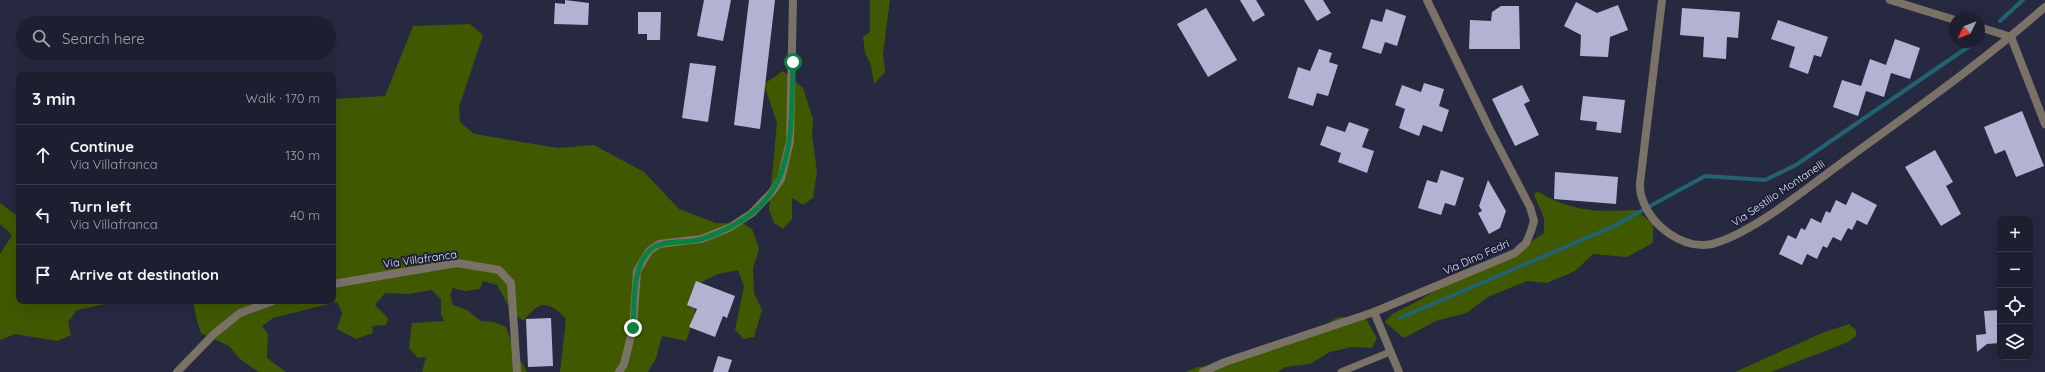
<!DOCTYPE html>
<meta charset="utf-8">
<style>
:root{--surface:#1d1f31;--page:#2a2c3d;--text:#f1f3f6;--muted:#a0a2ab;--line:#3b3d4d}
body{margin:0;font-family:Quicksand,sans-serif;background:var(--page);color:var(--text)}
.controls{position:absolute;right:12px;bottom:12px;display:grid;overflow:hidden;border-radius:8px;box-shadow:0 4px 16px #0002}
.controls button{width:36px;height:36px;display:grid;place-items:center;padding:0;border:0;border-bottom:1px solid var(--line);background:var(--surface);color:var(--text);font:20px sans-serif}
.compass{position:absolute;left:1949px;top:12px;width:36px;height:36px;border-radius:50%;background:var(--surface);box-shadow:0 4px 16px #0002;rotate:227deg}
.stop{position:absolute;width:12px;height:12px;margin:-9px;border:3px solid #0b8043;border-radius:50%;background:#fff}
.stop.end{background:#0b8043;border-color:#fff;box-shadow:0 1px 4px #0008}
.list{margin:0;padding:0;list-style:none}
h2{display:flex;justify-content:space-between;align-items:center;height:52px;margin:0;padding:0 16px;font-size:17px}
h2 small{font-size:13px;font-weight:400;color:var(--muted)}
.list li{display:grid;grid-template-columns:26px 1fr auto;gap:12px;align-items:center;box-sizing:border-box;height:60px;padding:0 16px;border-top:1px solid var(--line)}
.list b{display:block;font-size:15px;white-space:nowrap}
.list p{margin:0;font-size:13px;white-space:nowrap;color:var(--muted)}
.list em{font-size:13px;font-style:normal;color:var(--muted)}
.icon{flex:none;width:22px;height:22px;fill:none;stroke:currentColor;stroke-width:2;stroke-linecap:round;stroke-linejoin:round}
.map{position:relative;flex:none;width:2045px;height:372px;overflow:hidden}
.search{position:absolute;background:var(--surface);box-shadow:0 4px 16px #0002;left:16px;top:16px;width:320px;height:44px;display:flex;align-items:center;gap:10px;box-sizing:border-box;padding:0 14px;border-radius:22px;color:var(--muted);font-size:15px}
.panel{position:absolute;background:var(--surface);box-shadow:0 4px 16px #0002;left:16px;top:72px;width:320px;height:232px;border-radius:8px}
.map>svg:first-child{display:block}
</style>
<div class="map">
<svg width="2045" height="372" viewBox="0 0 2045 372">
<rect width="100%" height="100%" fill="#272941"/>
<g fill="#405901">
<path d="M870,0h20l-7,54 2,18 -11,12 -3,-19 -6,-12 -2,-16 7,-5z"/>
<path d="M470,24l13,11 -24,72 1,15 14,12 84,14 36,-3 50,27 35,37 37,14 28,1 8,5 7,20 -6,19 1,25 8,17 -8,27 -10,2 -9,-9 9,-44 -6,-16 -20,4 -20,10 -4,35 -8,22 -24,-5 -6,22 -8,14h-88l6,-53c-6,-7 -17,-17 -27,-13 -5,2 -12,11 -16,15l-14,-14 -12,-22 -14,-4 -3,8 -15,2 -12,-3 -3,7 3,10 14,5 14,11 13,1 12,5 6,18 15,27h-105l4,-15 -8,1 -9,-10 3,-25 32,-2 -3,-7v-15l-9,-9 -23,4 -24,-1 -10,12 13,13 -2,7 -14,1 1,7 -17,6 -19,-10 5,-16 -5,-11 -64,16 -11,8 6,8 -1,24 19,14h-27l-18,-12 -12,-14 -28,-13 -4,-12 -4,-20h140v-202l52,-3 28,-70z"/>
<path d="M783,71l20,17 10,31 -1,17 5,35 -4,27 -10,7 -11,-7v21l-9,10 -9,-6 -5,-14 8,-86 -13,-39z"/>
<path d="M1537,191c34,21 60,21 99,19l17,14v19l-26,14 -34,-3 -18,17 -28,12 -20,-2 -37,15 -24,17 -30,8 -32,17 -19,-16 7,-8 26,-13 35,-21 60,-26 31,-21v-15l-10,-23z"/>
<path d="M0,203l19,14v84h101l-43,9 -9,12 3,13 -14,6 -42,-7 -15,6v-86l12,-19 -12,-11z"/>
<path d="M1339,317h26l12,21 -5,10 -21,-1 -21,5 -20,12 -25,3 -7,5h-93l13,-5 32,-4 55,-17z"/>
<path d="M1849,324l7,6v6l-8,6 -77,30h-36l87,-39z"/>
</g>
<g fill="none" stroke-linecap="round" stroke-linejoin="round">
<g stroke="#216370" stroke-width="4">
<path d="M2000,21l23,-21"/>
<path d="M1400,318l212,-91 93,-51 60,4 31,-15 175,-120"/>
</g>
</g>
<g fill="#b2b3d3">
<path d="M565,0l24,3 -1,22 -34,-1 1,-21 10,1z"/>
<path d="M704,0h27l-8,41 -26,-5z"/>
<path d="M749,0h26l-15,129 -26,-4z"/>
<path d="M1240,0h16l9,15 -12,7z"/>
<path d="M1304,0h19l8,13 -14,8z"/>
<path d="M1576,2l21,11 21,-8 10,25 -18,7 -2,20 -28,-1 1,-21 -17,-9z"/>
<path d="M1501,6h18l1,43h-51l1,-29 21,1 1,-9z"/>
<path d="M1206,8l31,52 -29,17 -31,-53z"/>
<path d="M1682,8l58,4 -2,26 -11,-1 -1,22 -23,-2 1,-20 -24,-2z"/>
<path d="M1386,9l20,7 -9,30 -12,-4 -4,12 -19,-6 9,-29 11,3z"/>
<path d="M638,12h23l-1,28h-13v-6h-9z"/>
<path d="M1778,20l50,17 -7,20 -7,-2 -6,19 -19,-7 6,-20 -24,-8z"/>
<path d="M1895,39l25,9 -10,31 -19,-6 -7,24 -18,-6 -8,25 -25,-9 9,-27 19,6 9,-27 16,6z"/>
<path d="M1319,49l13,4 -3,9 9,3 -10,31 -11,-3 -4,13 -25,-8 10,-31 12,4z"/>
<path d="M690,63l26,3 -8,56 -26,-4z"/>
<path d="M1424,83l20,6 -5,17 10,4 -7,22 -19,-7 -4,11 -20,-8 6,-19 -10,-4 7,-20 19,7z"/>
<path d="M1522,85l8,16 -6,3 15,31 -24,11 -23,-47z"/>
<path d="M1583,96l42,4 -4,33 -25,-3 1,-8 -17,-2z"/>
<path d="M2022,111l22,55 -28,11 -11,-27 -10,4 -11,-27z"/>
<path d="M1349,122l20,7 -7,18 12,4 -7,22 -29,-11 3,-9 -21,-8 7,-19 18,6z"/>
<path d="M1935,150l18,32 -7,4 15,28 -20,12 -36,-59z"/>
<path d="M1441,170l23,8 -9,28 -10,-3 -4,12 -23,-7 9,-28 10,3z"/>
<path d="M1555,172l63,5 -2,27 -62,-5z"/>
<path d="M1488,180l18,31 -6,17 -11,6 -11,-21 4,-2 -3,-5z"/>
<path d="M1852,192l25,13 -10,20 -10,-5 -5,10 -4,-2 -7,13 -8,-4 -6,11 -4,-2 -6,13 -10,-5 -5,11 -23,-11 9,-19 8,4 5,-11 4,2 6,-12 10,5 5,-12 4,2 6,-13 10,5z"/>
<path d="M696,281l39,15 -8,22 -4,-2 -8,21 -26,-10 8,-18 -10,-4z"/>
<path d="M2000,310v33l-13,1 -10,8 -1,-17 10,-1 -2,-23z"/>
<path d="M551,318l2,48 -25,1 -2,-48z"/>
<path d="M718,356l14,4 -4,12h-15z"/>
</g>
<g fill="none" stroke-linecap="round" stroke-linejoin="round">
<path stroke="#7b7267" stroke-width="7" d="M1341,372l49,-20"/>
<g stroke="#7b7267" stroke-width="8">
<path d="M1662,0l-22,183c0,5 0,11 2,15 9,28 41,52 70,46 36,-9 86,-49 116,-71 73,-54 149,-106 217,-166"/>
<path d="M1890,0l65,20"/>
<path d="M1979,27l32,10 34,87"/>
<path d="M333,284l124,-21 42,7 12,13 6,89"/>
<path d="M1374,312l25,60"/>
<path d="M177,372l37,-38 26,-21 33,-12"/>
<path d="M619,372l5,-8 9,-36 4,-57 12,-20 10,-7 42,-5 28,-11 23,-15 20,-21 9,-13 9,-38 3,-141"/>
<path d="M1203,372l22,-10 149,-50 141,-59 11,-10 5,-12 3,-10 -4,-14 -40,-77 -63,-130"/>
</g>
</g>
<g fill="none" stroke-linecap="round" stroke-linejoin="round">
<path stroke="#0b8043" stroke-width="5" d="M633,328c2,-24 -2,-60 17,-78 12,-11 37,-6 52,-11 96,-33 88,-92 91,-177"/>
</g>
<g text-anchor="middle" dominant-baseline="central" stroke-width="4" stroke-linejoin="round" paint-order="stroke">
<g font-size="11" fill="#e2e4f4" stroke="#1d1f37">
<text transform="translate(1778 193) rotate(-34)">Via Sestilio Montanelli</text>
<text transform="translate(1476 257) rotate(-24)">Via Dino Fedri</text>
<text transform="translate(420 259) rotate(-8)">Via Villafranca</text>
</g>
</g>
</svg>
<div class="controls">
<button>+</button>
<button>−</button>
<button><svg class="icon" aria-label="locate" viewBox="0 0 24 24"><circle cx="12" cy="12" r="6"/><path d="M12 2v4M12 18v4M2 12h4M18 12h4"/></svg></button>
<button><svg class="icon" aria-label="layers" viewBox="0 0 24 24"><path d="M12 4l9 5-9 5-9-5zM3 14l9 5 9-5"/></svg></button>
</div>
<svg class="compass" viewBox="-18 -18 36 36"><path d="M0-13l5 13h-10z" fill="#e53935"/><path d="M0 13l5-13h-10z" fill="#a0a2ab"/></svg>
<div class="stop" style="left:793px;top:62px"></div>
<div class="stop end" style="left:633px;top:328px"></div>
<div class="search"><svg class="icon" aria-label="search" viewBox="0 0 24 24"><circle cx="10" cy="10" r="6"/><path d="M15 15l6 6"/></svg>Search here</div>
<section class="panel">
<h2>3 min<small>Walk · 170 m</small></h2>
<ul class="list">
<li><svg class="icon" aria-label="ahead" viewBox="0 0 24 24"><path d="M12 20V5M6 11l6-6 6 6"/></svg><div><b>Continue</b><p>Via Villafranca</p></div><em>130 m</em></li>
<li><svg class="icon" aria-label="left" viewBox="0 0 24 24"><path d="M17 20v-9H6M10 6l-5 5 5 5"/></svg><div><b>Turn left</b><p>Via Villafranca</p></div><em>40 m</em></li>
<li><svg class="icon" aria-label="arrive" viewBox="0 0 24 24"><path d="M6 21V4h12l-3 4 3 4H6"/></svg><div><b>Arrive at destination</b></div></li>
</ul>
</section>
</div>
